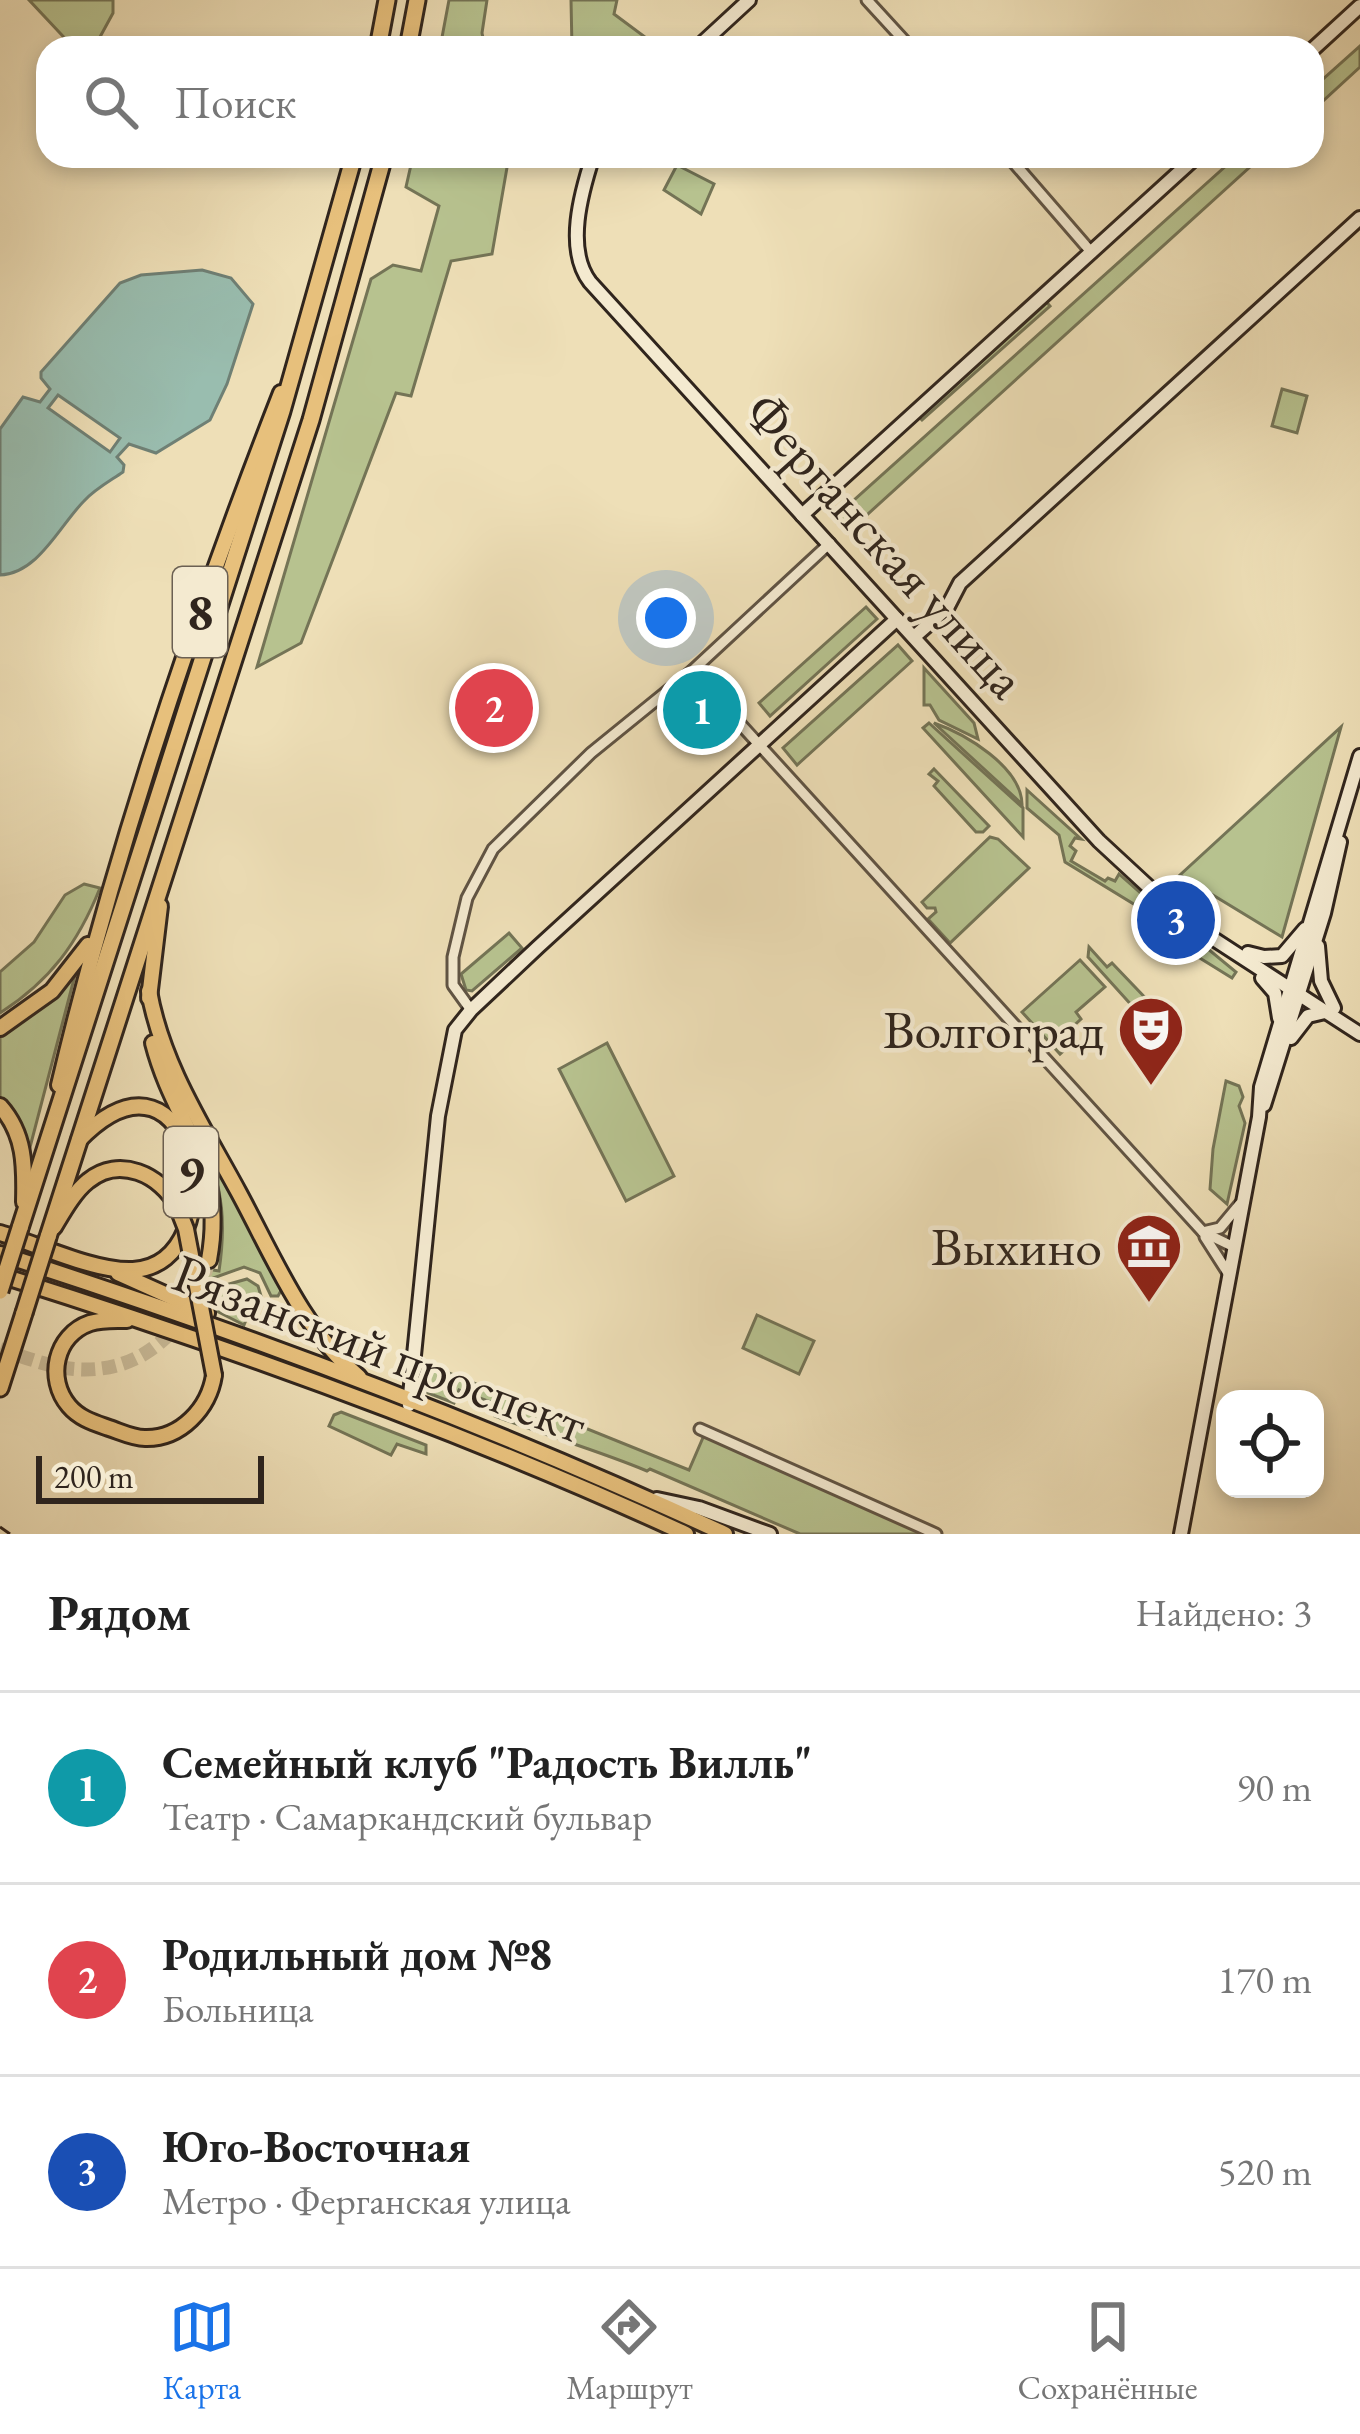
<!DOCTYPE html>
<html lang="ru">
<meta charset="utf-8">
<style>
:root{--surface:#fff;--page:#f6f6f6;--text:#222;--muted:#767676;--line:#e0e0e0;--accent:#1a73e8}
body{margin:0;font-family:"EB Garamond",serif;background:var(--page);color:var(--text)}
.controls{position:absolute;right:36px;bottom:36px;display:grid;overflow:hidden;border-radius:24px;box-shadow:0 6px 18px #0003}
.controls button{width:108px;height:108px;display:grid;place-items:center;padding:0;border:0;border-bottom:3px solid var(--line);background:var(--surface);color:var(--text);font:60px sans-serif}
.scale{position:absolute;left:36px;bottom:30px;width:228px;box-sizing:border-box;padding-left:12px;border:6px solid #30251d;border-top:0;font-size:33px;line-height:42px;white-space:nowrap;color:#30251d;-webkit-text-stroke:9px #f4ead0;paint-order:stroke}
.you{position:absolute;left:666px;top:618px;width:42px;height:42px;margin:-30px;border:9px solid #fff;border-radius:50%;background:#1a73e8;box-shadow:0 0 0 18px #1a73e833}
.badge{display:grid;place-items:center;width:78px;height:78px;border-radius:50%;background:var(--accent);color:#fff;font-size:39px;font-weight:700}
.pin{position:absolute;translate:-50% -50%;border:6px solid #fff;box-shadow:0 3px 12px #0006}
.list{margin:0;padding:0;list-style:none}
h2{display:flex;justify-content:space-between;align-items:center;height:156px;margin:0;padding:0 48px;font-size:51px}
h2 small{font-size:39px;font-weight:400;color:var(--muted)}
.list li{display:grid;grid-template-columns:78px 1fr auto;gap:36px;align-items:center;box-sizing:border-box;height:192px;padding:0 48px;border-top:3px solid var(--line)}
.list b{display:block;font-size:45px;white-space:nowrap}
.list p{margin:0;font-size:39px;white-space:nowrap;color:var(--muted)}
.list em{font-size:39px;font-style:normal;color:var(--muted)}
.icon{flex:none;width:66px;height:66px;fill:none;stroke:currentColor;stroke-width:2;stroke-linecap:round;stroke-linejoin:round}
.map{position:relative;flex:none;width:1360px;height:1534px;overflow:hidden}
.search{position:absolute;background:var(--surface);box-shadow:0 6px 18px #0003;left:36px;right:36px;top:36px;height:132px;display:flex;align-items:center;gap:30px;box-sizing:border-box;padding:0 42px;border-radius:36px;color:var(--muted);font-size:45px}
.sheet{height:732px;background:var(--surface)}
nav{display:flex;justify-content:space-around;align-items:center;box-sizing:border-box;height:168px;border-top:3px solid var(--line);background:var(--surface);font-size:33px;color:var(--muted)}
nav a{display:grid;justify-items:center;gap:6px}
nav .on{color:var(--accent)}
.map>svg:first-child{display:block}
</style>
<div class="map">
<svg width="1360" height="1534" viewBox="0 0 1360 1534">
<rect width="100%" height="100%" fill="#eedfb7"/>
<filter id="stains"><feTurbulence type="fractalNoise" baseFrequency=".00167" numOctaves="4"/><feColorMatrix values="0 0 0 0 .2 0 0 0 0 .09 0 0 0 0 .02 0 0 0 .5 -.17"/></filter>
<radialGradient id="worn" r=".72"><stop offset=".6" stop-color="#630" stop-opacity="0"/><stop offset="1" stop-color="#630" stop-opacity=".3"/></radialGradient>
<g fill="#b7c28f" stroke="#747456" stroke-width="3">
<path d="M29,0h84v13l-19,35h-20z"/>
<path d="M449,0h38l-5,33 3,15h-45z"/>
<path d="M617,0l-3,14 31,23 -3,11h-70l-1,-48z"/>
<path d="M1360,46v21l-48,44v-22z"/>
<path d="M413,156h96l-17,98 -41,7 -40,135 -15,-3 -95,250 -44,24 114,-388 22,-14 28,6 18,-65 -33,-19z"/>
<path d="M1237,156h25l-415,377 -13,-15z"/>
<path d="M677,165l37,19 -13,30 -37,-24z"/>
<path d="M1043,298l7,8 -128,114 -3,-3z"/>
<path d="M1282,389l25,7 -10,37 -25,-7z"/>
<path d="M866,607l11,12 -107,97 -11,-13z"/>
<path d="M898,645l14,16 -115,104 -14,-17z"/>
<path d="M924,668l50,55 4,16 -39,-19 -9,-15h-6z"/>
<path d="M929,723l94,85v29l-100,-109z"/>
<path d="M934,723c32,11 87,44 88,81z"/>
<path d="M1341,727l-59,210 -102,-62z"/>
<path d="M934,769l55,57 -6,6h-7l-42,-46 4,-5 -9,-7z"/>
<path d="M1027,790l54,49 -6,-1 -5,8 6,5 -5,10 34,20 3,-3 7,3 4,-7 26,23 -8,9 -72,-44 -6,-27 -32,-27z"/>
<path d="M990,837l8,2 31,29 -79,75 -22,-24 8,-7 -1,-4h-8l-5,-6z"/>
<path d="M84,884l16,4c-22,55 -50,93 -100,125v-41l34,-30 31,-47z"/>
<path d="M1151,902l85,70 -4,6 -58,-36 -30,-32z"/>
<path d="M509,933l13,15 -50,43 -6,-1 -5,-16z"/>
<path d="M1089,947l18,20 5,-4 43,45 -11,11 -56,-62z"/>
<path d="M1080,960l25,27 -29,25 5,7 -14,13 7,9 -14,13 -38,-42z"/>
<path d="M75,975l-47,180 -28,-53v-67l48,-34z"/>
<path d="M607,1043l67,133 -48,25 -67,-132z"/>
<path d="M1226,1081l13,5 4,11 -4,9 6,17 -18,81 -17,-15 3,-40z"/>
<path d="M205,1145l78,142 -5,9h-7l-11,-23 -16,-6 -39,14 -4,-13 18,3c7,-46 4,-83 -14,-126z"/>
<path d="M247,1279l11,7 3,10 -7,5 -10,24 -57,-29z"/>
<path d="M757,1315l57,26 -15,33 -56,-26z"/>
<path d="M424,1363l265,107 16,-37 228,101h-133l-150,-65 -3,2c-50,-21 -101,-35 -152,-55l3,-11 -39,-15 -5,13 -26,-10 -7,-9z"/>
<path d="M341,1412l85,33v9l-29,-10 -6,11 -62,-29 5,-11z"/>
</g>
<path fill="#99bdaf" stroke="#6f8075" stroke-width="3" fill-rule="evenodd" d="M202,270l29,8 22,26 -26,80 -17,36 -54,33 -27,-9 -12,13 7,8 -1,7c-13,9 -28,17 -39,29 -24,24 -46,73 -84,74v-146l23,-32 17,5 10,-13 -9,-11v-6l79,-89 21,-8zM58,395l62,43 -10,14 -62,-44z"/>
<g fill="none" stroke-linecap="round" stroke-linejoin="round">
<path stroke="#c8ba98" stroke-width="14" stroke-dasharray="14 7" stroke-linecap="butt" d="M0,1349c24,8 49,18 74,20 73,6 117,-45 135,-109"/>
<defs>
<g id="street">
<path d="M867,0l44,48"/>
<path d="M1008,156l84,97"/>
<path d="M692,671l511,561 31,15"/>
<path d="M471,1010l-18,-25v-28l14,-59 26,-49 98,-96 101,-82 138,-128"/>
<path d="M1203,1232l17,-4 20,-24"/>
<path d="M1205,1237l23,36"/>
<path d="M700,1429l236,105"/>
</g>
<g id="secondary">
<path d="M697,48l52,-48"/>
<path d="M1312,50l48,-44"/>
<path d="M593,156c-12,37 -28,93 -3,126l509,559 67,62 40,31 154,100"/>
<path d="M802,515l395,-359"/>
<path d="M914,637l33,-29 13,-25 400,-365"/>
<path d="M1318,946l3,35 13,27"/>
<path d="M1248,953l16,4 18,-1 23,-27"/>
<path d="M1262,978l13,15 4,25"/>
<path d="M1291,1038l17,-22 17,-4"/>
<path d="M1264,1105l60,-192 16,-71"/>
<path d="M409,1405l29,-289 17,-86 16,-20 67,-63 359,-328"/>
<path d="M657,1499l42,9 71,26"/>
<path d="M1181,1534l78,-417 2,-30 99,-331"/>
</g>
<g id="primary">
<path d="M149,991c13,74 55,137 90,202 34,63 64,137 120,184"/>
<path d="M149,998l11,-92"/>
<path d="M0,1028l52,-37 36,-46"/>
<path d="M153,1043c22,85 74,119 56,217"/>
<path d="M59,1085c56,-235 134,-467 222,-692"/>
<path d="M0,1106c25,28 25,60 24,96"/>
<path d="M54,1227c9,-15 20,-35 34,-46 31,-26 73,-6 89,25"/>
<path d="M0,1233c37,11 95,39 133,37 105,-6 64,-251 -54,-130"/>
<path d="M0,1254c246,79 490,171 725,280"/>
<path d="M118,1273l89,40"/>
<path d="M0,1275c232,73 465,157 686,259"/>
<path d="M127,1320c-12,0 -25,-1 -37,3 -35,12 -44,56 -21,83 11,13 26,17 40,22 12,4 24,10 36,10 36,1 64,-30 69,-63"/>
</g>
<g id="highway">
<path d="M378,48l9,-48"/>
<path d="M408,48l9,-48"/>
<path d="M20,1228l262,-817 72,-255"/>
<path d="M48,1237l263,-817 73,-264"/>
<path d="M0,1388l24,-75"/>
</g>
</defs>
<use href="#street" stroke="#605444" stroke-width="15"/>
<use href="#secondary" stroke="#30251d" stroke-width="18"/>
<use href="#primary" stroke="#30251d" stroke-width="20"/>
<use href="#highway" stroke="#30251d" stroke-width="21"/>
<use href="#street" stroke="#f4ead0" stroke-width="9"/>
<use href="#secondary" stroke="#f4ead0" stroke-width="12"/>
<use href="#primary" stroke="#e7c07c" stroke-width="14"/>
<use href="#highway" stroke="#e7c07c" stroke-width="15"/>
<path stroke="#30251d" stroke-width="3" stroke-dasharray="21 21" stroke-linecap="butt" d="M0,1527l10,7"/>
<defs>
<path id="primary-bridge" d="M177,1206l9,23 28,146"/>
<g id="highway-bridge">
<path d="M0,1291l20,-63"/>
<path d="M24,1313l24,-76"/>
</g>
</defs>
<use href="#primary-bridge" stroke="#30251d" stroke-width="20" stroke-linecap="butt"/>
<use href="#highway-bridge" stroke="#30251d" stroke-width="21" stroke-linecap="butt"/>
<use href="#primary-bridge" stroke="#e7c07c" stroke-width="14"/>
<use href="#highway-bridge" stroke="#e7c07c" stroke-width="15"/>
</g>
<defs>
<symbol id="theatre-pin" viewBox="-11 -11 22 30"><path d="M0 17L-7.5 6A9.5 9.5 0 1 1 7.5 6Z" fill="#8f2418" stroke="#f4ead0"/><path d="M-5-5.5Q0-4 5-5.5V0Q5 5 0 6Q-5 5-5 0ZM-3.3-2.5H-1v1.5H-3.3ZM1-2.5H3.3v1.5H1ZM-2.8 1Q0 5.5 2.8 1Z" fill="#fff"/></symbol>
<symbol id="museum-pin" viewBox="-11 -11 22 30"><path d="M0 17L-7.5 6A9.5 9.5 0 1 1 7.5 6Z" fill="#8f2418" stroke="#f4ead0"/><path d="M0-6L6-3V-2H-6V-3ZM-5-1h2V3h-2ZM-1-1h2V3h-2ZM3-1h2V3H3ZM-6 4H6V6H-6Z" fill="#fff"/></symbol>
</defs>
<g fill-rule="evenodd">
<use href="#theatre-pin" x="1113" y="991" width="76" height="104"/>
<use href="#museum-pin" x="1111" y="1208" width="76" height="104"/>
</g>
<g text-anchor="middle" dominant-baseline="central" stroke-width="9" stroke-linejoin="round" paint-order="stroke">
<g fill="#f4ead0" stroke="#6b6053" stroke-width="3">
<rect x="173" y="567" width="54" height="90" rx="9"/>
<rect x="164" y="1127" width="54" height="90" rx="9"/>
</g>
<g font-size="51" font-weight="bold" fill="#30251d">
<text x="200" y="612">8</text>
<text x="191" y="1172">9</text>
</g>
<g font-size="54" fill="#30251d" stroke="#f4ead0">
<text transform="translate(886 545) rotate(48)">Ферганская улица</text>
<text transform="translate(380 1348) rotate(21)">Рязанский проспект</text>
</g>
<g font-size="54" fill="#30251d" stroke="#f4ead0" text-anchor="end">
<text x="1104" y="1029">Волгоград</text>
<text x="1102" y="1246">Выхино</text>
</g>
</g>
<rect width="100%" height="100%" filter="url(#stains)"/>
<rect width="100%" height="100%" fill="url(#worn)"/>
</svg>
<div class="controls">
<button><svg class="icon" aria-label="locate" viewBox="0 0 24 24"><circle cx="12" cy="12" r="6"/><path d="M12 2v4M12 18v4M2 12h4M18 12h4"/></svg></button>
</div>
<div class="scale">200 m</div>
<div class="you"></div>
<div class="pin badge" style="left:702px;top:710px;background:#0f9aa8">1</div>
<div class="pin badge" style="left:494px;top:708px;background:#e0444e">2</div>
<div class="pin badge" style="left:1176px;top:920px;background:#1a4fb4">3</div>
<div class="search"><svg class="icon" aria-label="search" viewBox="0 0 24 24"><circle cx="10" cy="10" r="6"/><path d="M15 15l6 6"/></svg>Поиск</div>
</div>
<section class="sheet">
<h2>Рядом<small>Найдено: 3</small></h2>
<ul class="list">
<li><span class="badge" style="background:#0f9aa8">1</span><div><b>Семейный клуб &quot;Радость Вилль&quot;</b><p>Театр · Самаркандский бульвар</p></div><em>90 m</em></li>
<li><span class="badge" style="background:#e0444e">2</span><div><b>Родильный дом №8</b><p>Больница</p></div><em>170 m</em></li>
<li><span class="badge" style="background:#1a4fb4">3</span><div><b>Юго-Восточная</b><p>Метро · Ферганская улица</p></div><em>520 m</em></li>
</ul>
</section>
<nav>
<a class="on"><svg class="icon" aria-label="map" viewBox="0 0 24 24"><path d="M3 6l6-2 6 2 6-2v14l-6 2-6-2-6 2zM9 4v14M15 6v14"/></svg>Карта</a>
<a><svg class="icon" aria-label="directions" viewBox="0 0 24 24"><path d="M12 3l9 9-9 9-9-9zM9 14v-3h6M13 9l2 2-2 2"/></svg>Маршрут</a>
<a><svg class="icon" aria-label="saved" viewBox="0 0 24 24"><path d="M7 4h10v16l-5-4-5 4z"/></svg>Сохранённые</a>
</nav>
